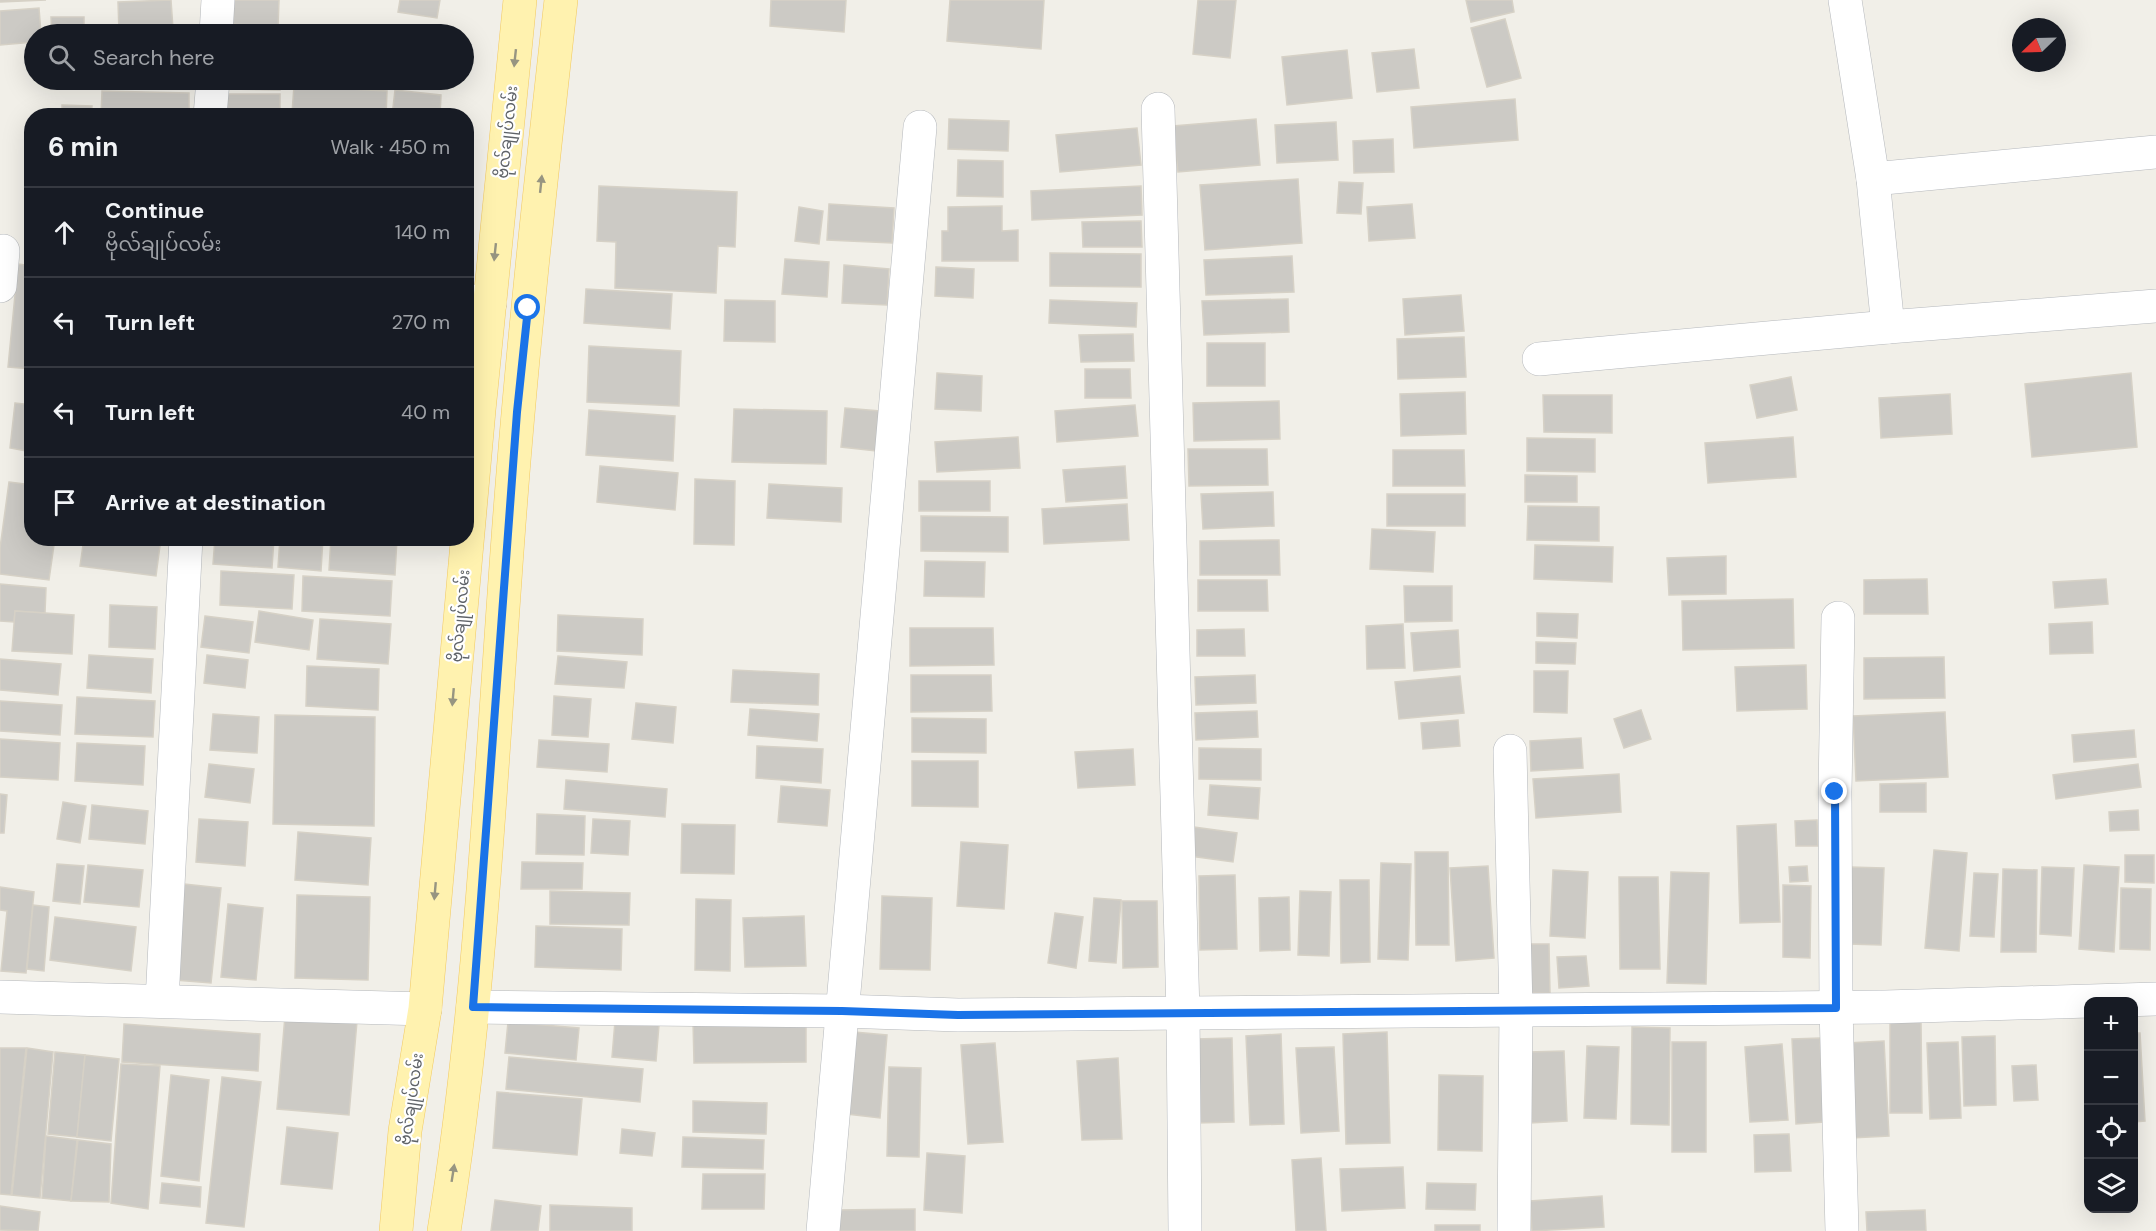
<!DOCTYPE html>
<meta charset="utf-8">
<style>
:root{--surface:#171b24;--page:#242831;--text:#f1f3f6;--muted:#9ea1a6;--line:#363941}
body{margin:0;font-family:"DM Sans","Noto Sans Myanmar",sans-serif;background:var(--page);color:var(--text)}
.controls{position:absolute;right:18px;bottom:18px;display:grid;overflow:hidden;border-radius:12px;box-shadow:0 6px 24px #0002}
.controls button{width:54px;height:54px;display:grid;place-items:center;padding:0;border:0;border-bottom:2px solid var(--line);background:var(--surface);color:var(--text);font:30px sans-serif}
.compass{position:absolute;left:2012px;top:18px;width:54px;height:54px;border-radius:50%;background:var(--surface);box-shadow:0 6px 24px #0002;rotate:247deg}
.stop{position:absolute;width:18px;height:18px;margin:-14px;border:4px solid #1a73e8;border-radius:50%;background:#fff}
.stop.end{background:#1a73e8;border-color:#fff;box-shadow:0 2px 6px #0008}
.list{margin:0;padding:0;list-style:none}
h2{display:flex;justify-content:space-between;align-items:center;height:78px;margin:0;padding:0 24px;font-size:26px}
h2 small{font-size:20px;font-weight:400;color:var(--muted)}
.list li{display:grid;grid-template-columns:39px 1fr auto;gap:18px;align-items:center;box-sizing:border-box;height:90px;padding:0 24px;border-top:2px solid var(--line)}
.list b{display:block;font-size:22px;white-space:nowrap}
.list p{margin:0;font-size:20px;white-space:nowrap;color:var(--muted)}
.list em{font-size:20px;font-style:normal;color:var(--muted)}
.icon{flex:none;width:33px;height:33px;fill:none;stroke:currentColor;stroke-width:2;stroke-linecap:round;stroke-linejoin:round}
.map{position:relative;flex:none;width:2156px;height:1231px;overflow:hidden}
.search{position:absolute;background:var(--surface);box-shadow:0 6px 24px #0002;left:24px;top:24px;width:450px;height:66px;display:flex;align-items:center;gap:15px;box-sizing:border-box;padding:0 21px;border-radius:33px;color:var(--muted);font-size:22px}
.panel{position:absolute;background:var(--surface);box-shadow:0 6px 24px #0002;left:24px;top:108px;width:450px;height:438px;border-radius:24px}
.map>svg:first-child{display:block}
</style>
<div class="map">
<svg width="2156" height="1231" viewBox="0 0 2156 1231">
<rect width="100%" height="100%" fill="#f1efe8"/>
<g fill="#cccac5" stroke="#d6d1c6" stroke-width="1.5">
<path d="M0,0h46l-46,2z"/>
<path d="M171,0l2,29 -54,3 -1,-30z"/>
<path d="M223,0h56l-1,27 -57,-4z"/>
<path d="M400,0h40l-3,18 -39,-6z"/>
<path d="M771,0h75l-2,32 -74,-6z"/>
<path d="M950,0h94l-3,49 -94,-8z"/>
<path d="M1198,0h38l-6,58 -37,-4z"/>
<path d="M1466,0h46l2,12 -43,10z"/>
<path d="M39,8l2,26h-7v8l-34,3v-34z"/>
<path d="M51,17h33v17h-32z"/>
<path d="M1505,19l16,59 -34,9 -16,-59z"/>
<path d="M390,30l42,3v1h-43z"/>
<path d="M1414,49l5,39 -42,4 -5,-39z"/>
<path d="M1347,50l5,48 -65,7 -5,-48z"/>
<path d="M226,80h54v10l-54,-1z"/>
<path d="M301,80h85v5z"/>
<path d="M398,80h47l-1,9 -47,-5z"/>
<path d="M294,86l93,5 -1,25h-48l-46,-3z"/>
<path d="M395,90l46,5 -1,21h-48z"/>
<path d="M102,91l87,2v23h-88z"/>
<rect x="226" y="94" width="54" height="22"/>
<path d="M1515,99l3,41 -104,8 -3,-41z"/>
<path d="M62,105l30,1 -1,10h-29z"/>
<path d="M949,119l60,2 -1,30 -60,-2z"/>
<path d="M1256,119l4,46 -82,7 -5,-46z"/>
<path d="M1336,122l2,38 -61,3 -2,-38z"/>
<path d="M1137,128l4,37 -81,7 -4,-37z"/>
<path d="M1393,139l1,33 -40,1 -1,-32z"/>
<path d="M958,160l45,1v36l-46,-1z"/>
<path d="M1298,179l4,64 -97,7 -5,-65z"/>
<path d="M1339,182l24,1 -2,31 -24,-1z"/>
<path d="M599,186l138,6 -2,55 -17,-1 -2,47 -101,-5 1,-46 -19,-1z"/>
<path d="M1141,186l1,29 -110,5 -1,-29z"/>
<path d="M829,204l65,4 -2,35 -65,-3z"/>
<path d="M1412,204l3,34 -46,3 -2,-34z"/>
<path d="M1002,206v25l16,-1v31h-76v-30h6v-24z"/>
<path d="M799,207l24,4 -4,33 -24,-3z"/>
<path d="M1141,221l1,26h-59l-1,-25z"/>
<path d="M1050,253l91,1v33l-91,-1z"/>
<path d="M1292,256l2,36 -88,3 -2,-35z"/>
<path d="M785,259l44,3 -2,35 -45,-3z"/>
<path d="M18,264l14,2v103l-24,-2z"/>
<path d="M844,265l45,4 -2,36 -45,-2z"/>
<path d="M936,267l38,2 -1,29 -38,-2z"/>
<path d="M586,289l86,5 -2,35 -86,-6z"/>
<path d="M1461,295l3,36 -59,4 -2,-36z"/>
<path d="M1288,299l1,33 -85,3 -2,-34z"/>
<path d="M725,300l50,1v41l-51,-1z"/>
<path d="M1050,300l87,3 -1,24 -87,-4z"/>
<path d="M1133,334l1,27 -53,1 -2,-27z"/>
<path d="M1464,337l2,40 -68,2 -1,-40z"/>
<rect x="1207" y="343" width="58" height="43"/>
<path d="M589,346l92,5 -2,55 -92,-4z"/>
<path d="M1085,369h45l1,29h-46z"/>
<path d="M937,373l45,3 -1,35 -46,-2z"/>
<path d="M2131,373l6,74 -105,10 -7,-73z"/>
<path d="M1791,377l6,33 -40,8 -7,-33z"/>
<path d="M1465,392l1,42 -65,2 -1,-42z"/>
<path d="M1950,394l2,40 -71,4 -2,-40z"/>
<path d="M1543,395h69v38l-68,-1z"/>
<path d="M1279,401l1,38 -86,2 -1,-38z"/>
<path d="M15,403l17,2v47l-22,-4z"/>
<path d="M1135,405l3,31 -81,6 -2,-31z"/>
<path d="M845,408l35,3 -4,40 -35,-4z"/>
<path d="M734,409l93,2 -1,53 -94,-2z"/>
<path d="M589,410l86,6 -2,45 -87,-6z"/>
<path d="M1018,437l2,31 -83,4 -2,-30z"/>
<path d="M1793,437l3,40 -88,6 -3,-40z"/>
<path d="M1527,438l68,1v33l-68,-1z"/>
<path d="M1188,449h79l1,36 -79,1z"/>
<path d="M1393,450h71l1,36h-72z"/>
<path d="M600,466l78,7 -3,37 -78,-8z"/>
<path d="M1125,466l2,32 -61,4 -3,-32z"/>
<path d="M1525,475l52,1v26h-52z"/>
<path d="M695,479l40,2 -1,64 -40,-1z"/>
<rect x="919" y="481" width="71" height="30"/>
<path d="M9,482l23,3v53h23l-6,42 -49,-6v-26z"/>
<path d="M769,484l73,4 -1,34 -74,-4z"/>
<path d="M1273,492l1,34 -71,3 -2,-35z"/>
<rect x="1387" y="494" width="78" height="32"/>
<path d="M1127,504l2,36 -85,4 -2,-35z"/>
<path d="M1528,506l71,1v34l-72,-1z"/>
<path d="M921,516l87,1v35l-87,-1z"/>
<path d="M1372,529l63,3 -2,40 -63,-3z"/>
<path d="M84,538h77l-5,38 -76,-10z"/>
<path d="M215,538h59l-2,30 -59,-4z"/>
<path d="M280,538h43l-2,33 -43,-4z"/>
<path d="M331,538h66l-2,37 -66,-5z"/>
<path d="M1279,540l1,35h-80v-34z"/>
<path d="M1535,545l78,2 -1,35 -78,-3z"/>
<path d="M1726,556v38l-57,1 -2,-37z"/>
<path d="M925,561l60,1 -1,35 -60,-1z"/>
<path d="M221,571l73,4 -2,34 -72,-4z"/>
<path d="M303,576l89,5 -2,35 -88,-5z"/>
<path d="M1927,579l1,35h-64v-34z"/>
<path d="M2106,579l2,25 -53,4 -2,-26z"/>
<path d="M1198,580h69l1,31h-70z"/>
<path d="M0,584l46,4 -1,25 -30,-2 -1,11 -14,-1z"/>
<path d="M1404,586h48v35l-47,1z"/>
<path d="M1793,599l1,49 -111,2 -1,-49z"/>
<path d="M110,605l47,2 -2,42 -46,-2z"/>
<path d="M15,611l59,4 -2,39 -60,-3z"/>
<path d="M259,611l54,9 -4,30 -54,-8z"/>
<path d="M1537,613l41,1 -1,24 -40,-2z"/>
<path d="M558,615l85,4 -1,36 -85,-4z"/>
<path d="M205,616l48,6 -4,31 -48,-6z"/>
<path d="M320,619l71,5 -3,40 -71,-5z"/>
<path d="M2092,622l1,31 -43,1 -1,-30z"/>
<path d="M1403,624l2,44 -38,1 -1,-43z"/>
<path d="M910,628h83l1,37 -84,1z"/>
<path d="M1244,629l1,27h-48v-26z"/>
<path d="M1458,630l2,37 -46,4 -3,-38z"/>
<path d="M1536,642l40,1 -1,21 -39,-1z"/>
<path d="M89,655l64,4 -2,34 -64,-5z"/>
<path d="M207,655l41,5 -3,28 -41,-5z"/>
<path d="M558,656l69,6 -3,26 -69,-4z"/>
<path d="M1944,657l1,41 -81,1v-41z"/>
<path d="M0,659l61,5 -3,31 -58,-5z"/>
<path d="M1806,665l1,44 -70,2 -2,-44z"/>
<path d="M307,666l72,3 -1,41 -72,-4z"/>
<path d="M733,670l86,4 -1,31 -87,-3z"/>
<path d="M1534,671h34l-1,42 -33,-1z"/>
<path d="M911,675h80l1,36 -81,1z"/>
<path d="M1255,675l1,28 -60,2 -1,-28z"/>
<path d="M1460,676l4,37 -65,6 -4,-37z"/>
<path d="M554,696l37,3 -3,38 -36,-2z"/>
<path d="M77,697l78,4 -2,36 -78,-3z"/>
<path d="M0,701l62,4 -2,30 -60,-4z"/>
<path d="M636,703l40,4 -3,36 -41,-4z"/>
<path d="M750,709l69,5 -2,27 -69,-6z"/>
<path d="M1641,710l10,29 -27,9 -10,-29z"/>
<path d="M1257,711l1,26 -62,3 -1,-27z"/>
<path d="M1945,712l3,65 -92,4 -3,-65z"/>
<path d="M213,714l46,3 -2,36 -47,-3z"/>
<path d="M275,715l100,2 -1,109 -101,-2z"/>
<path d="M912,718l74,1v34l-74,-1z"/>
<path d="M1458,720l2,26 -37,3 -2,-26z"/>
<path d="M2134,730l2,27 -62,5 -2,-27z"/>
<path d="M1581,738l2,30 -52,3 -1,-30z"/>
<path d="M0,739l60,4 -2,37 -58,-3z"/>
<path d="M539,740l70,4 -2,28 -70,-5z"/>
<path d="M77,743l68,3 -2,39 -68,-4z"/>
<path d="M757,746l66,3 -2,34 -65,-5z"/>
<path d="M1199,748l62,1v31l-62,-1z"/>
<path d="M1133,749l2,36 -57,3 -3,-36z"/>
<path d="M912,761h66v46l-66,-1z"/>
<path d="M209,764l45,5 -4,34 -45,-6z"/>
<path d="M2138,764l3,23 -85,12 -3,-24z"/>
<path d="M1619,774l2,38 -85,6 -3,-39z"/>
<path d="M566,780l101,9 -2,28 -101,-8z"/>
<path d="M1926,783v29h-46v-28z"/>
<path d="M1210,785l50,3 -2,31 -50,-4z"/>
<path d="M781,786l49,4 -3,36 -49,-4z"/>
<path d="M0,794l7,1 -3,38h-4z"/>
<path d="M63,802l23,4 -6,37 -23,-4z"/>
<path d="M92,805l56,6 -3,33 -56,-5z"/>
<path d="M2138,810l1,20 -29,1 -1,-19z"/>
<path d="M537,814l48,2 -1,39 -48,-1z"/>
<path d="M199,819l49,3 -3,44 -49,-4z"/>
<path d="M593,819l37,2 -2,34 -37,-2z"/>
<path d="M1817,820l1,26h-22l-1,-25z"/>
<path d="M682,824l53,1 -1,49 -53,-1z"/>
<path d="M1776,824l4,98 -40,1 -3,-97z"/>
<path d="M1194,827l43,6 -4,29 -43,-6z"/>
<path d="M298,832l73,6 -3,47 -73,-5z"/>
<path d="M961,842l47,3 -4,64 -47,-3z"/>
<path d="M1934,850l33,3 -8,98 -34,-3z"/>
<path d="M1415,852h33l1,93h-33z"/>
<path d="M2125,855h29v28l-29,-1z"/>
<path d="M522,862l61,1 -1,26h-61z"/>
<path d="M1381,863l30,1 -3,96 -30,-1z"/>
<path d="M57,864l27,2 -4,38 -27,-3z"/>
<path d="M88,865l55,5 -4,37 -55,-5z"/>
<path d="M2084,865l35,2 -5,85 -35,-3z"/>
<path d="M1488,866l6,92 -38,3 -6,-93z"/>
<path d="M1807,866l1,15 -18,1 -1,-15z"/>
<path d="M1850,867l34,1 -3,77 -33,-1z"/>
<path d="M2042,867l32,1 -3,68 -31,-2z"/>
<path d="M2003,869l34,1 -1,82h-35z"/>
<path d="M1553,870l35,2 -3,66 -35,-2z"/>
<path d="M1671,872l38,1 -3,111 -39,-1z"/>
<path d="M1974,873l24,1 -4,63 -24,-1z"/>
<path d="M1235,875l2,74 -37,1 -1,-74z"/>
<path d="M1619,877h39l2,92h-40z"/>
<path d="M1340,880h29l1,82 -29,1z"/>
<path d="M184,884l37,4 -10,95 -36,-3z"/>
<path d="M1783,885l28,1 -1,72 -27,-1z"/>
<path d="M0,887l34,5 -8,81 -25,-2 6,-60 -7,-1z"/>
<path d="M2121,888l30,1 -1,61 -30,-1z"/>
<path d="M550,891l80,2 -1,32 -79,-1z"/>
<path d="M1300,891l31,1 -2,64 -31,-1z"/>
<path d="M297,895l73,2 -2,83 -73,-2z"/>
<path d="M882,896l50,2 -2,72 -50,-1z"/>
<path d="M1289,897l1,53 -30,1 -1,-53z"/>
<path d="M1094,898l27,2 -5,63 -27,-2z"/>
<path d="M696,899l35,1 -1,71 -35,-1z"/>
<path d="M1122,901h35l1,66 -35,1z"/>
<path d="M228,904l35,4 -7,72 -35,-3z"/>
<path d="M33,905l16,2 -5,64 -17,-2z"/>
<path d="M1055,913l28,4 -7,51 -28,-5z"/>
<path d="M804,916l2,50 -61,1 -2,-49z"/>
<path d="M55,917l81,10 -5,44 -81,-11z"/>
<path d="M536,926l86,3 -1,41 -86,-3z"/>
<path d="M1524,944h25l1,49h-25z"/>
<path d="M1586,956l3,30 -30,2 -2,-31z"/>
<path d="M285,1016l72,5 -8,94 -72,-6z"/>
<path d="M615,1021l44,4 -3,36 -44,-4z"/>
<path d="M693,1021h113v41l-112,1z"/>
<path d="M1921,1021l1,92h-32v-91z"/>
<path d="M508,1022l71,6 -3,32 -71,-7z"/>
<path d="M124,1024l136,10 -2,37 -136,-9z"/>
<path d="M1632,1027l38,1 -1,97 -38,-1z"/>
<path d="M854,1032l33,3 -7,83 -33,-4z"/>
<path d="M1387,1032l3,111 -44,1 -3,-110z"/>
<path d="M2134,1033h6l5,88 -11,1z"/>
<path d="M1281,1034l3,90 -34,1 -4,-89z"/>
<path d="M1995,1036l1,69 -32,1 -2,-69z"/>
<path d="M1232,1038l2,84 -37,1 -2,-84z"/>
<path d="M1820,1038l4,84 -28,2 -4,-85z"/>
<path d="M1884,1041l5,95 -38,2 -4,-95z"/>
<rect x="1672" y="1042" width="34" height="110"/>
<path d="M1958,1042l3,76 -31,1 -3,-76z"/>
<path d="M995,1043l8,99 -35,2 -7,-99z"/>
<path d="M1782,1044l6,76 -38,2 -5,-75z"/>
<path d="M1587,1046l32,1 -3,72 -32,-1z"/>
<path d="M1334,1047l5,84 -38,2 -5,-85z"/>
<path d="M0,1048h26l-15,147 -11,-1z"/>
<path d="M27,1048l26,4 -13,146 -28,-3z"/>
<path d="M1564,1051l3,70 -37,2 -2,-71z"/>
<path d="M55,1052l30,3 -8,82 -29,-3z"/>
<path d="M85,1055l34,4 -8,82 -34,-4z"/>
<path d="M509,1057l134,12 -3,33 -134,-13z"/>
<path d="M1118,1058l4,81 -40,1 -5,-79z"/>
<path d="M121,1064l39,2 -12,143 -37,-6z"/>
<path d="M2036,1065l2,35 -24,1 -2,-35z"/>
<path d="M889,1067l32,1 -2,89 -32,-1z"/>
<path d="M171,1075l38,5 -10,101 -38,-5z"/>
<path d="M1439,1075l44,1 -1,75 -44,-1z"/>
<path d="M222,1077l39,5 -17,145 -38,-4z"/>
<path d="M497,1092l85,7 -5,56 -84,-7z"/>
<path d="M693,1101l74,2 -1,31 -73,-2z"/>
<path d="M287,1127l51,6 -6,56 -51,-5z"/>
<path d="M622,1129l33,4 -3,23 -32,-3z"/>
<path d="M1789,1134l2,37 -36,1 -1,-37z"/>
<path d="M46,1136l31,4 -6,61 -29,-3z"/>
<path d="M683,1137l81,3 -1,29 -81,-2z"/>
<path d="M78,1140l33,4 -2,58 -38,-1z"/>
<path d="M927,1153l38,3 -3,57 -38,-3z"/>
<path d="M1321,1158l5,73h-30l-4,-71z"/>
<path d="M1403,1167l2,41 -63,3 -2,-42z"/>
<path d="M703,1174h62l-1,35h-62z"/>
<path d="M162,1183l39,4 -1,20 -40,-4z"/>
<path d="M1427,1183l49,1 -1,26 -49,-1z"/>
<path d="M1602,1196l2,31 -72,4 -2,-30z"/>
<path d="M495,1200l46,6 -3,25h-47z"/>
<path d="M550,1205l82,3v23h-82z"/>
<path d="M0,1206l40,6 -2,19 -38,-1z"/>
<path d="M915,1209v22h-80l-1,-21z"/>
<path d="M1925,1210l1,21h-59l-1,-19z"/>
<rect x="1435" y="1225" width="45" height="6"/>
</g>
<g fill="none" stroke-linecap="round" stroke-linejoin="round">
<defs>
<g id="street">
<path d="M1845,0l28,179 15,148"/>
<path d="M216,34l2,-34"/>
<path d="M1158,109l25,904 2,218"/>
<path d="M210,116l3,-36"/>
<path d="M1873,179l283,-27"/>
<path d="M0,286l3,-35"/>
<path d="M466,300l24,3"/>
<path d="M1539,359l349,-32 268,-21"/>
<path d="M1838,618l-3,174 1,216 6,223"/>
<path d="M1510,751l6,259 -2,221"/>
<path d="M0,997l425,12"/>
<path d="M162,1001l24,-463"/>
<path d="M473,1007l369,4 116,4 927,-8 271,-8"/>
<path d="M823,1231l97,-1104"/>
</g>
<g id="primary">
<path d="M396,1231l9,-100 20,-122 54,-599 41,-410"/>
<path d="M444,1231c37,-229 47,-462 64,-693 13,-180 33,-359 53,-538"/>
</g>
</defs>
<use href="#street" stroke="#b5b8bc" stroke-width="34"/>
<use href="#primary" stroke="#f2c960" stroke-width="34"/>
<use href="#street" stroke="#fff" stroke-width="33"/>
<use href="#primary" stroke="#fff2af" stroke-width="33"/>
</g>
<defs><path id="oneway-solid" d="M-6-.8H1V-3.2L6.5 0L1 3.2V.8H-6Z" transform="scale(1.5)"/></defs>
<g fill="#979581">
<use href="#oneway-solid" transform="translate(515 58) rotate(96)"/>
<use href="#oneway-solid" transform="translate(541 184) rotate(-84)"/>
<use href="#oneway-solid" transform="translate(495 252) rotate(96)"/>
<use href="#oneway-solid" transform="translate(453 697) rotate(95)"/>
<use href="#oneway-solid" transform="translate(435 891) rotate(95)"/>
<use href="#oneway-solid" transform="translate(453 1173) rotate(-81)"/>
</g>
<g fill="none" stroke-linecap="round" stroke-linejoin="round">
<path stroke="#1a73e8" stroke-width="8" d="M528,308l-11,104 -44,595 369,4 116,4 878,-7 -1,-216"/>
</g>
<g text-anchor="middle" dominant-baseline="central" stroke-width="4.5" stroke-linejoin="round" paint-order="stroke">
<g font-size="16" fill="#5f6368" stroke="#fff">
<text transform="translate(507 132) rotate(-84)">ဗိုလ်ချုပ်လမ်း</text>
<text transform="translate(460 616) rotate(-85)">ဗိုလ်ချုပ်လမ်း</text>
<text transform="translate(411 1099) rotate(-82)">ဗိုလ်ချုပ်လမ်း</text>
</g>
</g>
</svg>
<div class="controls">
<button>+</button>
<button>−</button>
<button><svg class="icon" aria-label="locate" viewBox="0 0 24 24"><circle cx="12" cy="12" r="6"/><path d="M12 2v4M12 18v4M2 12h4M18 12h4"/></svg></button>
<button><svg class="icon" aria-label="layers" viewBox="0 0 24 24"><path d="M12 4l9 5-9 5-9-5zM3 14l9 5 9-5"/></svg></button>
</div>
<svg class="compass" viewBox="-18 -18 36 36"><path d="M0-13l5 13h-10z" fill="#e53935"/><path d="M0 13l5-13h-10z" fill="#9ea1a6"/></svg>
<div class="stop" style="left:528px;top:308px"></div>
<div class="stop end" style="left:1835px;top:792px"></div>
<div class="search"><svg class="icon" aria-label="search" viewBox="0 0 24 24"><circle cx="10" cy="10" r="6"/><path d="M15 15l6 6"/></svg>Search here</div>
<section class="panel">
<h2>6 min<small>Walk · 450 m</small></h2>
<ul class="list">
<li><svg class="icon" aria-label="ahead" viewBox="0 0 24 24"><path d="M12 20V5M6 11l6-6 6 6"/></svg><div><b>Continue</b><p>ဗိုလ်ချုပ်လမ်း</p></div><em>140 m</em></li>
<li><svg class="icon" aria-label="left" viewBox="0 0 24 24"><path d="M17 20v-9H6M10 6l-5 5 5 5"/></svg><div><b>Turn left</b></div><em>270 m</em></li>
<li><svg class="icon" aria-label="left" viewBox="0 0 24 24"><path d="M17 20v-9H6M10 6l-5 5 5 5"/></svg><div><b>Turn left</b></div><em>40 m</em></li>
<li><svg class="icon" aria-label="arrive" viewBox="0 0 24 24"><path d="M6 21V4h12l-3 4 3 4H6"/></svg><div><b>Arrive at destination</b></div></li>
</ul>
</section>
</div>
